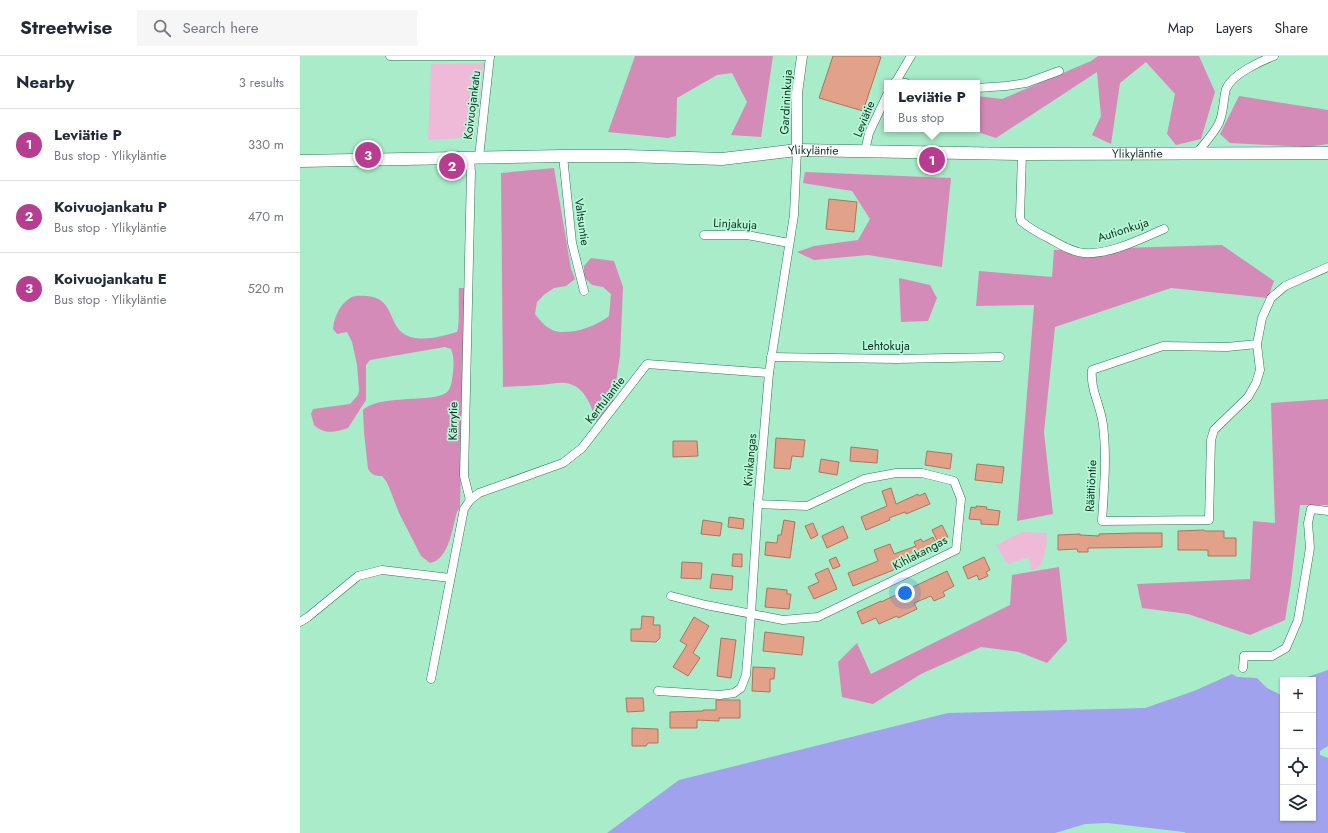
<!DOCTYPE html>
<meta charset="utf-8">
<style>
:root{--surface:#fff;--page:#f6f6f7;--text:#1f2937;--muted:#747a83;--line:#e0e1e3;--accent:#b73d90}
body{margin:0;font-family:Jost,sans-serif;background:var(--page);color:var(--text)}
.controls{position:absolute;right:12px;bottom:12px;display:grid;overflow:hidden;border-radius:0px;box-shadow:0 1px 3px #0004}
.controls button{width:36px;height:36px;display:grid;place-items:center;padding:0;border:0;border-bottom:1px solid var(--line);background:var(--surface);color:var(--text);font:20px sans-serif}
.you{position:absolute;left:605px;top:537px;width:14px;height:14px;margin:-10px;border:3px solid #fff;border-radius:50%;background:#1a73e8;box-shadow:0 0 0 6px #1a73e833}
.badge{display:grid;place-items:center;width:26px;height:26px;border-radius:50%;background:var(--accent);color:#fff;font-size:13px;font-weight:700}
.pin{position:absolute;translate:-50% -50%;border:2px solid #fff;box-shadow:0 1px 4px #0006}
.popup{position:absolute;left:584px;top:24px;width:96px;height:52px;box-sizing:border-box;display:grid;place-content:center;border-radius:0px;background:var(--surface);filter:drop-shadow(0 1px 3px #0005);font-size:13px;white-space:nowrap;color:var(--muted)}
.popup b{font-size:15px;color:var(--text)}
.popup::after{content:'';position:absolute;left:50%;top:100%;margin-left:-8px;border:8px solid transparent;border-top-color:var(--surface)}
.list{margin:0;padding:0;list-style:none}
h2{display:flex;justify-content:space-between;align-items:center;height:52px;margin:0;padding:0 16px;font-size:17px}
h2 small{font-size:13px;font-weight:400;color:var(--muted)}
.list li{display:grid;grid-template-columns:26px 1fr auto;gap:12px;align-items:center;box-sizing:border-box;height:72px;padding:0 16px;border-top:1px solid var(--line)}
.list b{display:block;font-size:15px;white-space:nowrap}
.list p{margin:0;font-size:13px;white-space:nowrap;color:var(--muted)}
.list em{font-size:13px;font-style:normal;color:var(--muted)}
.icon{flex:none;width:22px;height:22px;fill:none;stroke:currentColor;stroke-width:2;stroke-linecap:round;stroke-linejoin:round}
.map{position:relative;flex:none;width:1028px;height:777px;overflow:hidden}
header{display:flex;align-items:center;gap:24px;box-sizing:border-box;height:56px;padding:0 20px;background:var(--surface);border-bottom:1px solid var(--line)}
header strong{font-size:19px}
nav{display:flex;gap:22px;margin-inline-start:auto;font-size:14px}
.search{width:280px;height:36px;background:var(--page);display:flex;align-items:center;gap:10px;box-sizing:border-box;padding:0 14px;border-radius:0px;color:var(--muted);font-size:15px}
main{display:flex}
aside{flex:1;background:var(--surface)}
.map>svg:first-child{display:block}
</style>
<header>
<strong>Streetwise</strong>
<div class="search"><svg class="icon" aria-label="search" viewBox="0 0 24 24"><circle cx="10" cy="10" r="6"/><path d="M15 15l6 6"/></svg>Search here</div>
<nav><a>Map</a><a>Layers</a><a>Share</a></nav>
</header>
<main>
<aside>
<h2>Nearby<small>3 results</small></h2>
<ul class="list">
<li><span class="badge">1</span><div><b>Leviätie P</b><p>Bus stop · Ylikyläntie</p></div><em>330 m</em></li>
<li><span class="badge">2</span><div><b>Koivuojankatu P</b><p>Bus stop · Ylikyläntie</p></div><em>470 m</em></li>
<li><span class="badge">3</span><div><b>Koivuojankatu E</b><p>Bus stop · Ylikyläntie</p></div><em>520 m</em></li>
</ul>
</aside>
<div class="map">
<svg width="1028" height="777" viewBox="0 0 1028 777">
<rect width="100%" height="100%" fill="#a8ecca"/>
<g fill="#eebad8">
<path d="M184,7l-10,74 -46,3 3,-76z"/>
<path d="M722,476l25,1c0,9 -2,28 -9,35 -2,1 -5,1 -7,2l-2,-13 -22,7 -11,-19z"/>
</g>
<g fill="#d58bb8">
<path d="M335,0h138l-12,81 -30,-2 16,-33 -15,-29 -15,2 -40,23 -1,38 -8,2 -60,-6z"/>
<path d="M798,0h101l16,36 -14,47 -25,6 -9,-11 8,-40 -29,-32 -26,21 -9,61 -19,-9 9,-19 -4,-44 -101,66 -28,-9h9v-33l25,3 89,-38z"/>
<path d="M939,40l89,14v34l-21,3 -77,-4 -10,-9z"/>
<path d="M254,112l17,101 4,10 -9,7 -12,2 -9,6 -8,8 -2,12c6,8 14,17 25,18 17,1 36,-6 49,-16l2,-22 -8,-7 -11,-2 -8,-8v-11l7,-8 23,3 9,26 -3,69 -8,52 -15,16c-5,-17 -12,-39 -32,-41 -8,-1 -17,2 -25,2 -12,1 -25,1 -37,2l-2,-214z"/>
<path d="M505,116l146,6 -9,89 -74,-12 -54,5 -17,-8 17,-6 44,-6 12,-21 -18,-28 -49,-8z"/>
<path d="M922,189l52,36 -6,17 -97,-10 -116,39 -11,105 9,82 -36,7 17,-216 -58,1 3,-35 73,6 2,-27z"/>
<path d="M599,222l31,7 7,13 -9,23 -27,1z"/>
<path d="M159,232h6l-5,219 -3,5c-5,16 -8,48 -27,51l-9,-7 -22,-43 -10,-26 -3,-6 -4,-5c-7,0 -10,-1 -14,-7l-4,-37 -1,-22c18,-17 75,-6 85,-19 4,-5 4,-13 5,-18 1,-9 1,-17 -2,-24l-6,-2 -6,1 -69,12 -4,5v35l-18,28c-13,4 -23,7 -34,-3l-3,-11 2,-5 37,-5 8,-9 1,-5 -2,-25 -5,-23 -5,-10 -10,2 -4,-5c1,-11 6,-24 17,-31 5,-3 11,-2 17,-2 29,2 20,32 41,40 15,6 35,0 49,-4 3,-8 1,-33 2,-44z"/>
<path d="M1028,343v106h-28l-9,78 -6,37 -35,15 -62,-21 -46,-6 -5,-24 113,-5 3,-58 22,2 -4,-120z"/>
<path d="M759,511l8,74 -20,22 -28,-11 -38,-5 -60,27 -48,30 -31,-7 -4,-35 19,-19 14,31 139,-69 2,-30z"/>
</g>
<path fill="#a1a2ed" d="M1028,614v76l-8,5v4l8,3v75h-142l-2,-1 -77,-9 -22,1 -30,9h-448l72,-53 269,-67 197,-5 49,-17 38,-17 5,3 20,1 10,10 16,8v122h30v-138h-11l2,-2z"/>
<g fill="#e1a289" stroke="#af735c">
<path d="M533,0h44l4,1 -18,54 -44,-13z"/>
<path d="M529,143l28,3 -3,30 -28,-3z"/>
<path d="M476,382l29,2 -2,17 -11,-1 -2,13 -16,-1z"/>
<path d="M373,385h24l1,15 -25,1z"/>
<path d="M551,391l27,3 -1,13 -27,-2z"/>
<path d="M627,395l25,3 -2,15 -25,-4z"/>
<path d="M521,403l18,3 -2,13 -18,-3z"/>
<path d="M677,408l27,3 -2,16 -27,-3z"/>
<path d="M591,432l5,16 22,-10 1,2 6,-3 5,11 -24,10 -1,-2 -16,6 1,2 -24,10 -5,-13 26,-11 -5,-15z"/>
<path d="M676,450l11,1 -1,2 14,2 -2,14 -17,-1v-4l-12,-1 2,-12 5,1z"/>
<path d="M429,461l15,2 -1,10 -15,-2z"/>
<path d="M403,464l19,3 -2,13 -19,-2z"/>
<path d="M484,464l11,2 -5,36 -25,-3 1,-13 11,1 1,-8h3z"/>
<path d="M513,467l5,12 -7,4 -6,-13z"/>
<path d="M642,469l6,12 -10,5 -6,-12z"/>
<path d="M543,470l5,12 -21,10 -5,-12z"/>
<path d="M904,474l1,1h19v7h12v18h-28v-6h-30v-19z"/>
<path d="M835,477h27v14l-74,1v4h-10l-1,-3 -19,1v-15l22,-1v1l19,1v-2z"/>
<path d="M633,481l6,12 -28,14 -58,23 -5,-13 30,-12 -4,-11 16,-6 4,10 22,-8 -2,-4 7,-3 2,3z"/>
<path d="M433,498h9v13l-10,-1z"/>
<path d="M536,501l4,9 -7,3 -4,-9z"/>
<path d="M684,501l6,13 -4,2 2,4 -9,4 -2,-5 -9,4 -5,-12z"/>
<path d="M382,506l20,1 -1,16 -20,-1z"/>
<path d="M528,512l9,21 -23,10 -6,-12 11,-5 -4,-8z"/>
<path d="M647,515l7,15 -11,6 2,4 -11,5 -3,-5 -17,7 3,6 -19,9 -1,-2 -18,8 -3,-6 -14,6 -5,-12 24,-11v1z"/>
<path d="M412,518l21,2 -1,14 -22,-2z"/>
<path d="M467,532l20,2v4h4l-2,15 -24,-2z"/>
<path d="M342,560l12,1 -1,8h7v13l-4,4 -25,-1v-12h10z"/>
<path d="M394,561l15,9 -16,27 7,5 -12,18 -15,-9 14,-22 -7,-4z"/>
<path d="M465,576l39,5 -2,18 -39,-4z"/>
<path d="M421,582l15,2 -5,38 -14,-2z"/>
<path d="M453,611l22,1 -1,11h-4v13l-18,-1z"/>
<path d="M326,642h17l1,13 -17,1z"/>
<path d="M416,644h24v18h-21v3l-22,-1v8h-27v-16l33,-1v-1h13z"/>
<path d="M332,672l26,1v14h-10l-2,3h-14z"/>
</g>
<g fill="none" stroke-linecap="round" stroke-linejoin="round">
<defs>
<g id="minor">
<path d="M90,0h100"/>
<path d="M595,26l11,1"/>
<path d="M595,27l16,-27"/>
<path d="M677,32l29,-2 20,-3 33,-12"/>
<path d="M565,95l4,-18 18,-38"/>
<path d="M897,97c7,-9 18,-21 22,-30 5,-11 4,-23 7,-34 6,-15 35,-28 48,-33"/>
<path d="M722,98l-2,62 1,5c9,8 19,13 29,18 11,6 22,13 34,14 26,2 56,-14 80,-24"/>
<path d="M263,100l9,87 12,48"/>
<path d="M179,101l11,-101"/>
<path d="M404,179h43l42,8"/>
<path d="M957,288l-30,3 -64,-1 -71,24c-2,20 9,36 11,55 4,32 1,64 -1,96l107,-1 2,-80 3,-10 34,-33 8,-14 4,-13 -3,-26 5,-26 9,-20 14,-12 43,-19"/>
<path d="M471,301l125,2 104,-2"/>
<path d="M170,444l9,-7 84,-30 19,-15 65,-84 122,9"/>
<path d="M371,540l35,9 77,15 35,-3 138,-67 5,-51 -7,-18 -32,-8h-26l-32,6 -57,27 -49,-2"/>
<path d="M0,566l8,-5 50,-41 24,-6 68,8"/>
<path d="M943,612l1,-12h28l14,-8 12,-28 12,-72 -2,-25 3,-14 17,2"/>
<path d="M131,623l33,-170 6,-9 -6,-24 7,-304 -1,-15"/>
<path d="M358,635l62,4 14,-2 7,-5 5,-13 5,-62 7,-109 11,-131 25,-158 3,-65"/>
</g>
<path id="tertiary" d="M497,94v-57l5,-37"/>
<g id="secondary">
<path id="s1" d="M0,105l263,-5h63l96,3 75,-9 225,4 306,-1"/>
</g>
</defs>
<use href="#minor" stroke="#327558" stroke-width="9"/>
<use href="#tertiary" stroke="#327558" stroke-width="11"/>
<use href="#secondary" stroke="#327558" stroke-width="13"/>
<use href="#minor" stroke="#fff" stroke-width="8"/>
<use href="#tertiary" stroke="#fff" stroke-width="10"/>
<use href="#secondary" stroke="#fff" stroke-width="12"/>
</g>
<g text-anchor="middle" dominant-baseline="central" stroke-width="3.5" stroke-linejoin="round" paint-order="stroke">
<g font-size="12" fill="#122e22" stroke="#b5f9d7">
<text transform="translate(486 46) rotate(-87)">Gardininkuja</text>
<text transform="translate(172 49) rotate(-83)">Koivuojankatu</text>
<text transform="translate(564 63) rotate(-68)">Leviätie</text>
<text stroke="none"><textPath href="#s1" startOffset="514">Ylikyläntie</textPath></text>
<text stroke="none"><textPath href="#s1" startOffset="838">Ylikyläntie</textPath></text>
<text transform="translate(282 166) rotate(82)">Valtsuntie</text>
<text transform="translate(435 168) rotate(3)">Linjakuja</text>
<text transform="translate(823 174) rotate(-18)">Autionkuja</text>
<text x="586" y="290">Lehtokuja</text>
<text transform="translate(305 344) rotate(-52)">Kerttulantie</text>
<text transform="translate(153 365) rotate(-89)">Kärrytie</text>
<text transform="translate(450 404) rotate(-85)">Kivikangas</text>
<text transform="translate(791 430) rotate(-87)">Räättiöntie</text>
<text transform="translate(620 497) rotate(-28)">Kihlakangas</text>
</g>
</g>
</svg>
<div class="controls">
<button>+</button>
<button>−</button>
<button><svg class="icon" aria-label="locate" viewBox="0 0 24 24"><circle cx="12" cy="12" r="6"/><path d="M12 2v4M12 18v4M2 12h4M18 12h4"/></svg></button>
<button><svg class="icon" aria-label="layers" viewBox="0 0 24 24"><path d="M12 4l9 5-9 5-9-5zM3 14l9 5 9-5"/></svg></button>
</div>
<div class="you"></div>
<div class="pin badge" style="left:632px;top:104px">1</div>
<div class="popup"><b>Leviätie P</b>Bus stop</div>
<div class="pin badge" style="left:152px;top:110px">2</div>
<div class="pin badge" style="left:68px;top:99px">3</div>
</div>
</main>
